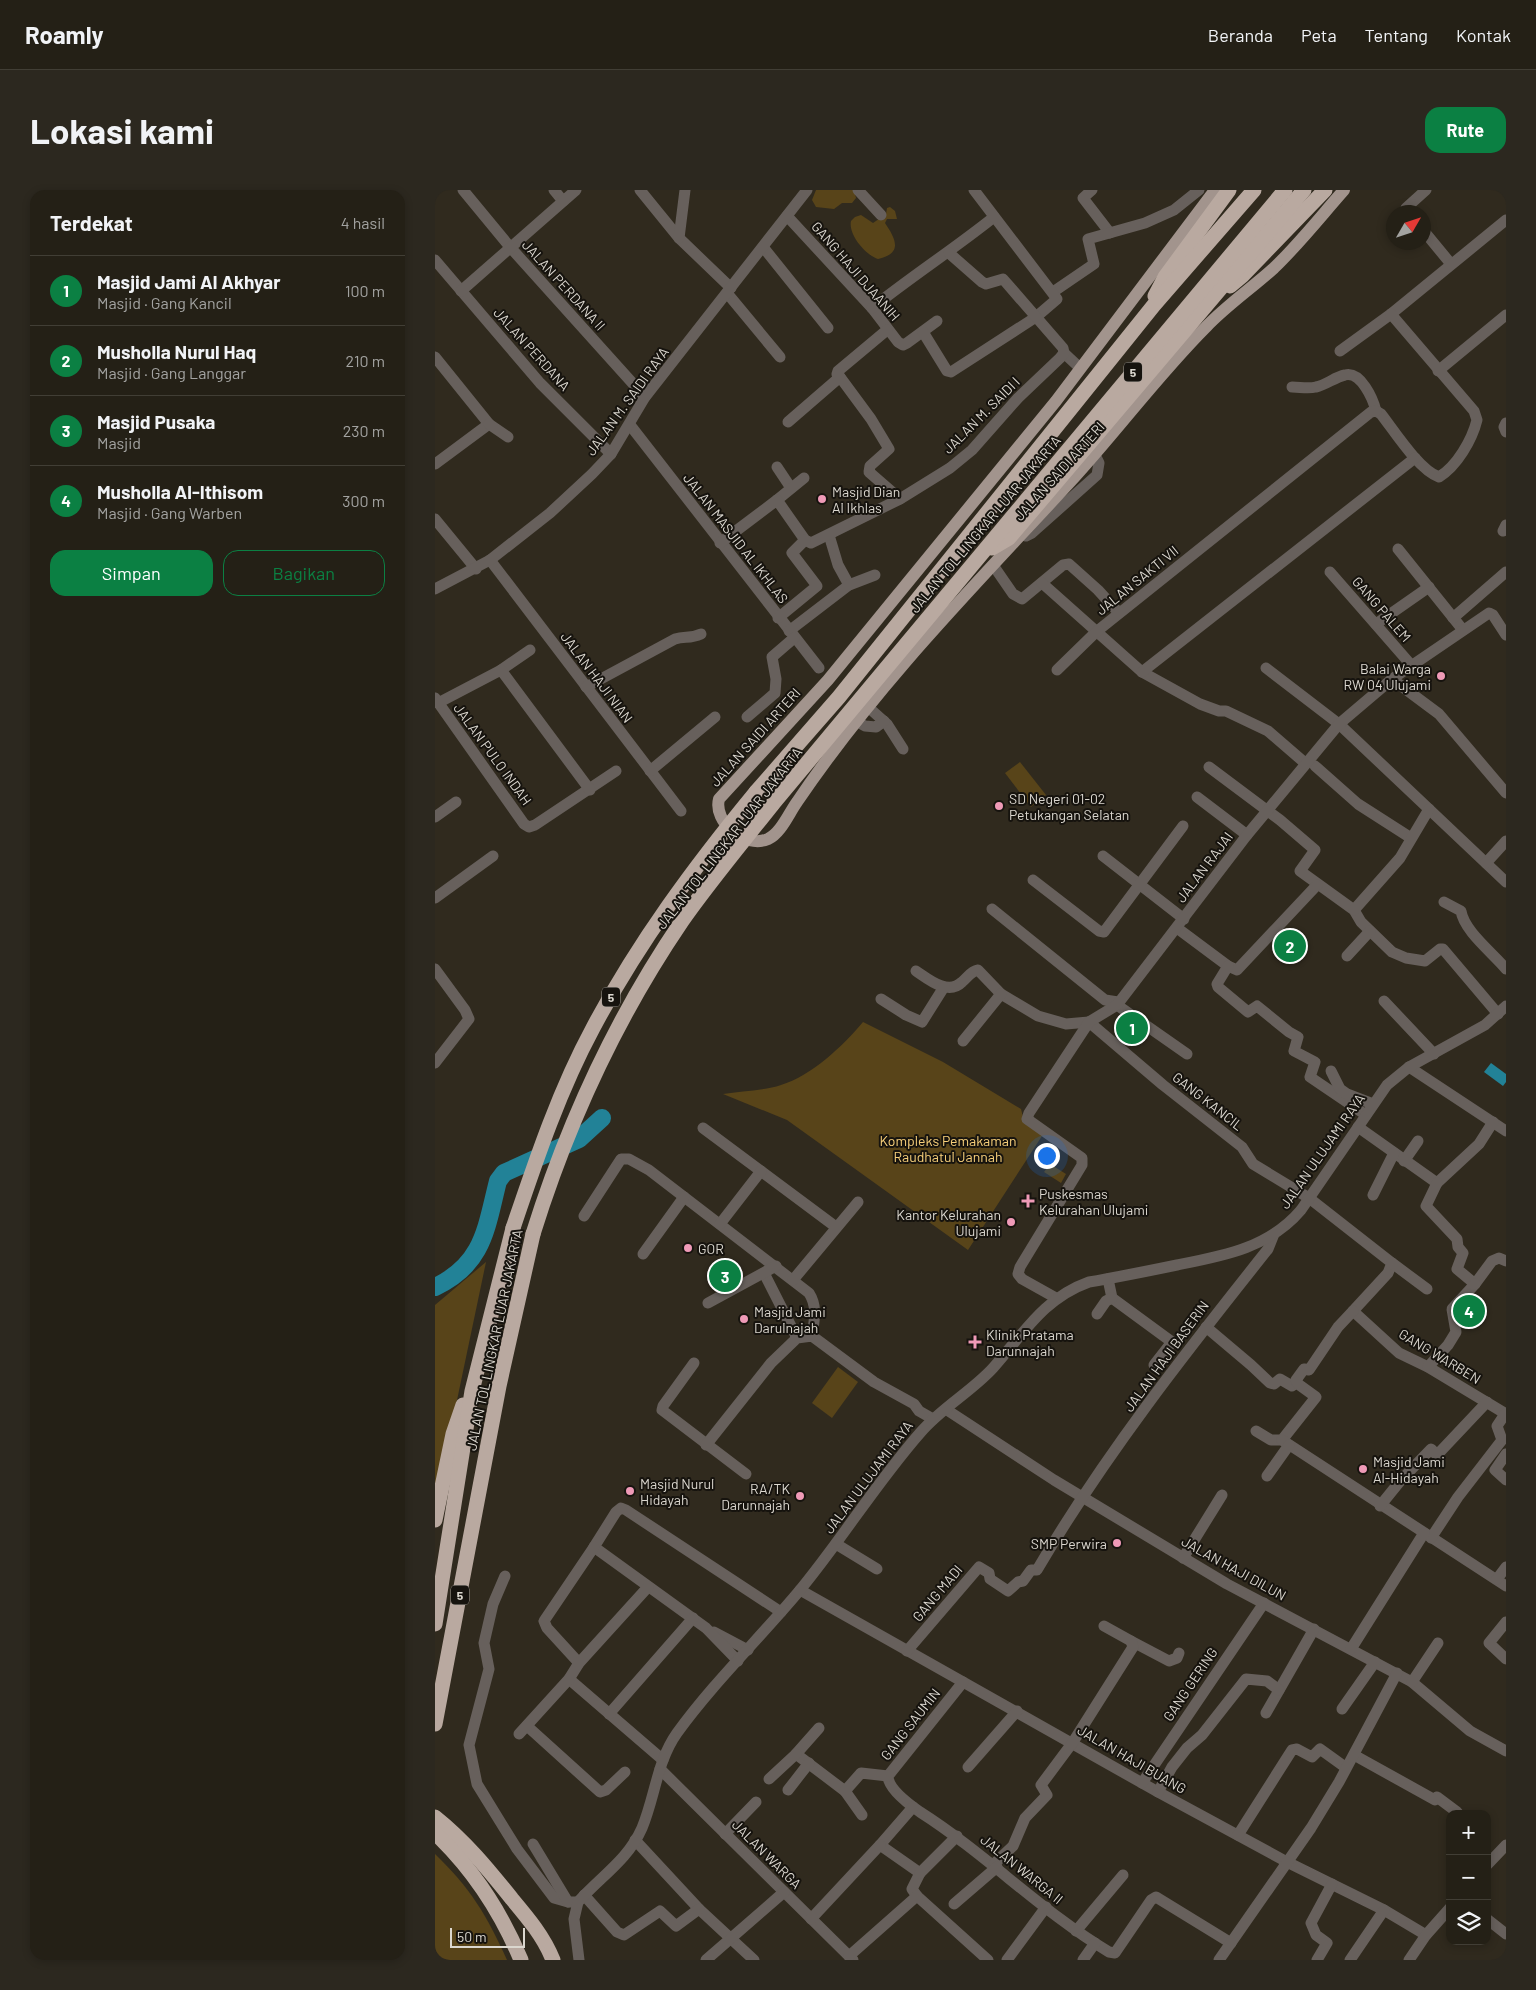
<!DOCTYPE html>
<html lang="id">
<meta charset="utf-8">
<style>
:root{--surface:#242016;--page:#2c281f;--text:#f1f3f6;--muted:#a3a3a1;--line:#413e35;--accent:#0b8043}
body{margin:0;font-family:Barlow,sans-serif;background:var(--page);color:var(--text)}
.controls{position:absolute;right:15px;bottom:15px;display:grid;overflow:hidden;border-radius:10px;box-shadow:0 2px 8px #0003}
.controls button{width:45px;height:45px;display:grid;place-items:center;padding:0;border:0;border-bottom:1px solid var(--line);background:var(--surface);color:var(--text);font:25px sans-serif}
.compass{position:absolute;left:951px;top:15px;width:45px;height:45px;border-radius:50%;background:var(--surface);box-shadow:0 2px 8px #0003;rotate:51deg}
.scale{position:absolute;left:15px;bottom:12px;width:75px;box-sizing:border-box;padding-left:5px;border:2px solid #dbd7cf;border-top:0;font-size:14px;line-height:18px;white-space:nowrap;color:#dbd7cf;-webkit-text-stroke:4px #16130e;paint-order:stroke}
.you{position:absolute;left:611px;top:965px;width:18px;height:18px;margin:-12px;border:4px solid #fff;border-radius:50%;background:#1a73e8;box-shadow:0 0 0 8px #1a73e833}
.badge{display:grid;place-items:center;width:32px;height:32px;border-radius:50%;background:var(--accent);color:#fff;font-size:16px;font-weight:700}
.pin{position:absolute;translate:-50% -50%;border:2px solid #fff;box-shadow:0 1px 5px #0006}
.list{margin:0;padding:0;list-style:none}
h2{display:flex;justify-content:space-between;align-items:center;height:65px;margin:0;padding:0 20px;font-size:21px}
h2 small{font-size:16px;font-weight:400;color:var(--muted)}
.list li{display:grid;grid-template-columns:32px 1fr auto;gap:15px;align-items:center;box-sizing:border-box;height:70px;padding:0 20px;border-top:1px solid var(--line)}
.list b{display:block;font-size:19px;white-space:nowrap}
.list p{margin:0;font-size:16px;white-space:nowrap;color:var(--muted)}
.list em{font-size:16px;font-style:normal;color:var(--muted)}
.actions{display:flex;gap:10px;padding:15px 20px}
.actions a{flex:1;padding:11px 0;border:1px solid var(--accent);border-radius:15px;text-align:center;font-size:18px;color:var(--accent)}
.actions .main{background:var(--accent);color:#fff}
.icon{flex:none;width:28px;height:28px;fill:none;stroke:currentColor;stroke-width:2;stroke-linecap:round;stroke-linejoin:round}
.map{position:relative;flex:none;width:1071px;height:1770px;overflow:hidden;border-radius:15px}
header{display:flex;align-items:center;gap:30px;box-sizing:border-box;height:70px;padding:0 25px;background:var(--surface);border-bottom:1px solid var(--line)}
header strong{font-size:24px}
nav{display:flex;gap:28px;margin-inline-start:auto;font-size:18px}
.intro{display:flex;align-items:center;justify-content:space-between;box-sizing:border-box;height:120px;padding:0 30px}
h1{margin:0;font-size:35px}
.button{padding:12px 22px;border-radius:15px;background:var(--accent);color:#fff;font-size:18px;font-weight:700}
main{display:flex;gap:30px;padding:0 30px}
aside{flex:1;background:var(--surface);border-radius:15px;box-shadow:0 2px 8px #0003}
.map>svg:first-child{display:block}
</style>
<header>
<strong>Roamly</strong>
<nav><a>Beranda</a><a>Peta</a><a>Tentang</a><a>Kontak</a></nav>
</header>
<div class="intro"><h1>Lokasi kami</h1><a class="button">Rute</a></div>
<main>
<aside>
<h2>Terdekat<small>4 hasil</small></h2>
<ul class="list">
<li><span class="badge">1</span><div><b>Masjid Jami Al Akhyar</b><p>Masjid · Gang Kancil</p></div><em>100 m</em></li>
<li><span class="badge">2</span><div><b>Musholla Nurul Haq</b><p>Masjid · Gang Langgar</p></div><em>210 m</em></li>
<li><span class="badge">3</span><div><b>Masjid Pusaka</b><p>Masjid</p></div><em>230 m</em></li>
<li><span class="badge">4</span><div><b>Musholla Al-Ithisom</b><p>Masjid · Gang Warben</p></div><em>300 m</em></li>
</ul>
<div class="actions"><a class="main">Simpan</a><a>Bagikan</a></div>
</aside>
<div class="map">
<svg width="1071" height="1770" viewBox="0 0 1071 1770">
<rect width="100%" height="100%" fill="#302a1e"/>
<g fill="#584419">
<path d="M381,0h38l2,8 -4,5h-10l-8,6 -18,-2 -4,-7z"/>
<path d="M455,17l5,4 2,8h-10l-2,4c10,15 19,30 -7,36 -12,-4 -30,-24 -27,-38l4,-4 6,-2 12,8 13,-9 1,-6z"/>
<path d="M585,572l26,33 -15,12 -26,-34z"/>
<path d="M428,832l80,40 78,47 3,12 18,15 -74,114 -181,-130 -64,-26c18,-3 40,-3 58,-9 30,-9 62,-39 82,-63z"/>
<path d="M615,974l16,10 -5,9 -17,-11z"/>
<path d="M51,1072l-51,243v-200z"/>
<path d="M403,1177l20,15 -26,36 -20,-15z"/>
<path d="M0,1664c36,35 51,60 72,106h-72z"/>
</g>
<path fill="#228297" d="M1056,873l15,11v8l-3,4 -19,-14z"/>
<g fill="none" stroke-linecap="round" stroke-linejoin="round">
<path stroke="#228297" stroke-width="18" d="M0,1097c49,-23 51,-59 63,-106l6,-8 75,-34 23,-21"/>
<g stroke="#67605c" stroke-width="11">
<path d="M28,0l47,57 135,150"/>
<path d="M119,0l9,11"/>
<path d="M205,0l39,48 52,50"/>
<path d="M423,0l23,25"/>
<path d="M657,0l-9,8 27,35"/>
<path d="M974,22l-3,-4 20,-18"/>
<path d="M352,26l85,92 26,34 5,3 4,-2 30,-22"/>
<path d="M988,40l28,34"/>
<path d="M244,48l6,-48"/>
<path d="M328,57l65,81"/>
<path d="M0,70l105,123 71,71"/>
<path d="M26,101l115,-101"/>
<path d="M618,102l41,-28 -6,-25 57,-16 29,-13 25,-20"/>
<path d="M292,103l53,64"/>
<path d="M437,118c40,-32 82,-59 122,-91"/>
<path d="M488,142l24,39 4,1 85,-55 21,-18 -83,-109"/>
<path d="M905,161l51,-37 115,-94"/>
<path d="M629,163l16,15"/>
<path d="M0,167l54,67 -54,40"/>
<path d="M1003,181l68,-56"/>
<path d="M405,187l31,42 18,30 -19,17 -1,6 31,27"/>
<path d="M857,197c8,0 16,2 24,0 10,-2 19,-10 29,-12 16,-4 28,24 31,36"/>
<path d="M941,221l5,3c14,18 38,56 58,63 18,-11 33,-37 38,-57l-3,-9 -83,-97"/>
<path d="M353,232l52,-45 -3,-3 1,-3 49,-41"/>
<path d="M1071,233l-2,4 2,5"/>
<path d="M54,234l19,13"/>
<path d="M195,235l189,243"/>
<path d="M342,277l14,21"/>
<path d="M342,310l27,-22"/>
<path d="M0,329l41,50"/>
<path d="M1068,341l3,-6"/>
<path d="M587,344l4,2 6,-3 65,-58 2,-12 -4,-8"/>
<path d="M394,345l9,30 11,20"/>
<path d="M285,353l57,-43 28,40 6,3 89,-44 50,-31 22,-18 46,-52 42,-40 4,-5 -1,-5 -60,-69 -17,5 -4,-2 -33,-29"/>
<path d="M963,359l65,81"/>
<path d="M55,370l191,251"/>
<path d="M558,375l20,29 9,5 41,-34 6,-1 29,26 21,23"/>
<path d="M895,382l82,94"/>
<path d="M607,393l100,89 58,32 19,7h7l42,20 37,32"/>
<path d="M0,399l55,-29 60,-47 42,-39 19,-20 34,-57 162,-207"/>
<path d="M343,428l39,-32 -25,-33 13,-13"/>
<path d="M1018,428l53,-46"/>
<path d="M941,434l53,-37"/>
<path d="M354,441l60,-46 26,-10"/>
<path d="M831,478l73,56 167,158"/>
<path d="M66,480l29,-20"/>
<path d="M622,480l39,-38 275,-220 5,-1"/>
<path d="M707,482l273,-214"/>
<path d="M957,489l47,35 67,79"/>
<path d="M151,497l89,-48c10,-3 15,0 26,-5"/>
<path d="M0,508l89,126 5,3 6,-2 81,-54"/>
<path d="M3,513l63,-33 89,120"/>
<path d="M433,517l19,17 16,25"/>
<path d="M312,527l28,-24 1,-14 -4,-22 22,-19"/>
<path d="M421,531l9,5 11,1 8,-6"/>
<path d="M880,576l43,38 53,34"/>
<path d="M774,577l71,53 35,30 -15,21 54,39 7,12 31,30 14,6 19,3 15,-12h3l55,65"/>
<path d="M215,581l65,-54"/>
<path d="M762,607l50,38"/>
<path d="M0,627l21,-15"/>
<path d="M668,666l81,63"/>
<path d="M1051,673l20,-22"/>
<path d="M598,690l66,51 5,1 79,-106"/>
<path d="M0,708l58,-42"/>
<path d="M1009,712l17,9c3,20 32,42 45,58"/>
<path d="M557,719l113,91 13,2"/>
<path d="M919,720l46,-52 29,-49"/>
<path d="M742,738l51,38 9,4 80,-85"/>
<path d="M912,766l23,-25"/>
<path d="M793,776l-11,18 1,3 30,25 9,-6 32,26 9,5 -4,14 21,11 -5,15 56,38"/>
<path d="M0,779l30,41 4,9 -34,44"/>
<path d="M481,781c12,8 32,25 46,11 5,-4 9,-11 16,-12l23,24 37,22 28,8 23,-2"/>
<path d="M446,809l25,16 16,7 22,-35"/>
<path d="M949,811l50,53"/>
<path d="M682,815l70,49"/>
<path d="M654,832l74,63 79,62 11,17 56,34 83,65 -4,10 -35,38 46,42 29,14 78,47"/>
<path d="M528,851l38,-47"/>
<path d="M974,877l97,64"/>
<path d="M896,881l9,18 7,5 26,10"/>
<path d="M923,937l79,56 42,-39 14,-22"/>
<path d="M268,938l133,99"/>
<path d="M969,971l14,-20"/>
<path d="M1002,993l-11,23 31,33 1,8 5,6 -6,16 18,15 17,-23 7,-3 7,3"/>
<path d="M938,1005l21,-42"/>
<path d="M149,1026l37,-57h8l20,11 160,123c9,14 5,28 3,43"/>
<path d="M285,1034l41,-53"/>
<path d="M208,1064l41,-57"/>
<path d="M957,1073l35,26"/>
<path d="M329,1083l33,65"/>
<path d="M673,1089l4,19 60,44 -18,23"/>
<path d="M358,1090l65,-78"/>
<path d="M621,1108l-34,-19 -4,-5 2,-7 62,-102v-7l-55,-39 2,-6 60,-91 28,-17 130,-170 92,-111 53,-45 97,-66 4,2 13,20"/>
<path d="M273,1113l68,-37"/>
<path d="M662,1124l9,-13 6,-3"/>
<path d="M771,1137l45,38 19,18 4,1 6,-5 12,7 5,-4"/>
<path d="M259,1173l-31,43 -1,4 84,64"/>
<path d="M993,1177l20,-22 8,-13 -4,-23 23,-25"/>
<path d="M512,1220l107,70 173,104 185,98 58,49 36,20"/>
<path d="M821,1241l15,9h11l34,-43 -18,-13 -2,-4 8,-11 5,1 29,-43 15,-16"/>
<path d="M847,1250l224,146"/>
<path d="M271,1255l65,-82 26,-25 15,-2 62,46 40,22 5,7 14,8"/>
<path d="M1071,1264l-11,16 11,10"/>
<path d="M832,1286l22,-31"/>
<path d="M945,1316l21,-26 30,-31 6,6 50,-53"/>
<path d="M996,1348l27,-41 44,-57 -5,-14 8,-12"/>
<path d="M401,1354l41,25"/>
<path d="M748,1368l39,-63"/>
<path d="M70,1386l-12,28 -9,39 5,26 -20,76 8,39 40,65 37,49 14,4h10"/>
<path d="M1062,1389l9,-12"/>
<path d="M365,1400l358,202 129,70 97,48 42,25"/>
<path d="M1071,1432l-17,21 17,16"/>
<path d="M279,1442l34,18"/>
<path d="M696,1451l38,20 8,-3 2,-5"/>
<path d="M916,1459l73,-116"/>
<path d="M472,1461l72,-84 10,6 1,6 18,12 10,-9 5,-1 8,-11h6c67,-114 149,-218 231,-321l6,-15"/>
<path d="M303,1471l-32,-33 -112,-81 22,-35 5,-4 5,2 155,102"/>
<path d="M144,1473l-32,-35 -3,-7 50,-74"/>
<path d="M134,1489l94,81"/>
<path d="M528,1492l-75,94c0,13 22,29 32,36 66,42 122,100 189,140l6,1 36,-53 5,-3 75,46"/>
<path d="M977,1492l26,-39"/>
<path d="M907,1519l33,-47"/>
<path d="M831,1523l48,-84"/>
<path d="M174,1524l84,-96"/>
<path d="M92,1536l73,66 6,-2 19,-18"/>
<path d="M384,1538l-23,26 49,37"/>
<path d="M84,1544l50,-55 10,-16 69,-76"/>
<path d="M919,1565l81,45 2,-3 20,15 -1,2"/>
<path d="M533,1577l49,-56"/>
<path d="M225,1579l193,191"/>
<path d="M334,1589l27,-25"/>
<path d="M707,1593l122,-180"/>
<path d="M353,1600l21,-27"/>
<path d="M723,1602l14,-25 15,-19 15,-13 44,-56 21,2 12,9"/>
<path d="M478,1617l-33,38 40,28 -8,16 5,7 71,64"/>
<path d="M427,1625l-17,-24 16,-18 27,3"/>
<path d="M290,1644l31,-32"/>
<path d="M803,1645l54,-85 5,-1 15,8 8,-8 25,18"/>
<path d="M200,1650l64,69 55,51"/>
<path d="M98,1654l35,58"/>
<path d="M559,1674l19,-18 12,-28 22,-23 -6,-10 32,-43 60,-95 -2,-6 -27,-15"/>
<path d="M1052,1675l19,-20"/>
<path d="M485,1683l37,-37"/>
<path d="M149,1705l33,37 7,3 36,-24 16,15 23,-17"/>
<path d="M519,1714l43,-37"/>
<path d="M376,1729l69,-74"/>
<path d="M1052,1729l19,15"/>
<path d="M641,1741l47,-56"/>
<path d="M414,1766l68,-60"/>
<path d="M144,1770l-5,-41 4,-17c22,-25 50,-42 64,-74 13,-31 15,-67 35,-95 37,-51 83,-95 123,-143 42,-51 77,-108 120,-157 21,-25 51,-41 73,-65 31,-35 51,-70 96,-86 29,-5 59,-11 88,-17 46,-9 92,-17 124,-55l86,-125 22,-18 76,-42 21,-19"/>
<path d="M271,1770l78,-68"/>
<path d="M572,1770l39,-53"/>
<path d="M648,1770l12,-17"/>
<path d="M784,1770l92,-132 28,-46 58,-109"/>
<path d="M882,1770l10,-17 -11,-8 -5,-12 21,-39"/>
<path d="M915,1770l34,-50"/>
<path d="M974,1770l17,-25 24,-27"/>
</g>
<path stroke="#a2948d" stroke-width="12" d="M780,0l-159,211 -228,279 -109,119c-6,23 26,50 49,40 13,-6 21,-26 29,-37 79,-117 179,-218 274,-321 46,-50 87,-106 135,-154 21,-22 46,-39 68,-59 25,-24 47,-52 70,-78"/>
<g stroke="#b9a9a0" stroke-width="15">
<path d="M795,96l12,-10 83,-86"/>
<path d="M720,106l10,-19 64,-87"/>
<path d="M557,358l17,-10 295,-348"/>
<path d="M321,602l83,-95 315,-392 100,-115"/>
<path d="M337,615l513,-615"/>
<path d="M0,1330l18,-86 10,-29"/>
<path d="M0,1434l37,-233 41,-163"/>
<path d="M0,1534l64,-338 34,-152"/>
<path d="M0,1627c30,24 53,52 77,82 16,19 32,38 41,61"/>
<path d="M0,1643c38,36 66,79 86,127"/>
</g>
<g stroke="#b9a9a0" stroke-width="15">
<path d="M78,1038c23,-68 46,-137 80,-200 45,-85 102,-162 163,-236"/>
<path d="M98,1044c35,-112 83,-216 149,-313 28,-40 60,-78 90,-116"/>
</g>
</g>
<g fill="#ef9ab7" stroke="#16130e" stroke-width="2">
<circle cx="387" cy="309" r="5"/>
<circle cx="1006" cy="486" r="5"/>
<circle cx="564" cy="616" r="5"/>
<path d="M590.5 1003.5h5v5h5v5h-5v5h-5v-5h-5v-5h5z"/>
<circle cx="576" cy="1032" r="5"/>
<circle cx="253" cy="1058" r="5"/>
<circle cx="309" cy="1129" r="5"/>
<path d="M537.5 1144.5h5v5h5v5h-5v5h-5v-5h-5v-5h5z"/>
<circle cx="928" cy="1279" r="5"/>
<circle cx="195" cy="1301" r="5"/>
<circle cx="365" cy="1306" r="5"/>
<circle cx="682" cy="1353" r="5"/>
</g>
<g text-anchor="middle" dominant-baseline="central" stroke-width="4" stroke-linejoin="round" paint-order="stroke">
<g fill="#16130e" stroke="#a09c95" stroke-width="1">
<rect x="689" y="172.5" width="18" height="19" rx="4"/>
<rect x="167" y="797.5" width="18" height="19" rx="4"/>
<rect x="16" y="1395.5" width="18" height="19" rx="4"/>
</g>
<g font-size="12" font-weight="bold" fill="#dbd7cf">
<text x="698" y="182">5</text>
<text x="176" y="807">5</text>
<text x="25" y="1405">5</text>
</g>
<g font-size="14" fill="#dbd7cf" stroke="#16130e">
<text transform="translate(421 81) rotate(49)">GANG HAJI DJAANIH</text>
<text transform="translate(129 95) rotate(48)">JALAN PERDANA II</text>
<text transform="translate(97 159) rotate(48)">JALAN PERDANA</text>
<text transform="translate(192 211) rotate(-54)">JALAN M. SAIDI RAYA</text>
<text transform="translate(546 225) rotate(-45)">JALAN M. SAIDI I</text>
<text transform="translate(624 281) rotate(-48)">JALAN SAIDI ARTERI</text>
<text transform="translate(550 334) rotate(-50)">JALAN TOL LINGKAR LUAR JAKARTA</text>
<text transform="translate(301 348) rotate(52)">JALAN MASJID AL IKHLAS</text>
<text transform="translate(702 390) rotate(-39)">JALAN SAKTI VII</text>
<text transform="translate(947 419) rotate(49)">GANG PALEM</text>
<text transform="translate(162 487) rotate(53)">JALAN HAJI NIAN</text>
<text transform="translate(320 547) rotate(-48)">JALAN SAIDI ARTERI</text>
<text transform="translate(58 564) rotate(54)">JALAN PULO INDAH</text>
<text transform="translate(294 648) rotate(-52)">JALAN TOL LINGKAR LUAR JAKARTA</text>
<text transform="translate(769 677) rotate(-53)">JALAN RAJAI</text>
<text transform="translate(773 911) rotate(38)">GANG KANCIL</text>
<text transform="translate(887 961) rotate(-55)">JALAN ULUJAMI RAYA</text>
<text transform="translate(59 1150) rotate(-78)">JALAN TOL LINGKAR LUAR JAKARTA</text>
<text transform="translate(731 1166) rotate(-54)">JALAN HAJI BASERIN</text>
<text transform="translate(1005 1166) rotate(31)">GANG WARBEN</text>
<text transform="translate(433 1287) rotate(-53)">JALAN ULUJAMI RAYA</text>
<text transform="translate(799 1378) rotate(29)">JALAN HAJI DILUN</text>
<text transform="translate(502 1403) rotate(-50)">GANG MADI</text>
<text transform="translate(755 1494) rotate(-56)">GANG GERING</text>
<text transform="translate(475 1534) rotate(-52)">GANG SAUMIN</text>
<text transform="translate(697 1569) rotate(30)">JALAN HAJI BUANG</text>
<text transform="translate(332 1664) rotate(45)">JALAN WARGA</text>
<text transform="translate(587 1679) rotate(39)">JALAN WARGA II</text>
</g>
<g font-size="14" fill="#dbd7cf" stroke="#16130e" text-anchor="start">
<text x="397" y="301">Masjid Dian<tspan x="397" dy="16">Al Ikhlas</tspan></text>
<text x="996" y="478" text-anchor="end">Balai Warga<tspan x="996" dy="16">RW 04 Ulujami</tspan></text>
<text x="574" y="608">SD Negeri 01-02<tspan x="574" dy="16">Petukangan Selatan</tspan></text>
<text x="604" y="1003">Puskesmas<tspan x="604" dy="16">Kelurahan Ulujami</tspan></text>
<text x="566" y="1024" text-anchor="end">Kantor Kelurahan<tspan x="566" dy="16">Ulujami</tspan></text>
<text x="263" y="1058">GOR</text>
<text x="319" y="1121">Masjid Jami<tspan x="319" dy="16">Darulnajah</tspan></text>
<text x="551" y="1144">Klinik Pratama<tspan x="551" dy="16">Darunnajah</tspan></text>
<text x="938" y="1271">Masjid Jami<tspan x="938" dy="16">Al-Hidayah</tspan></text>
<text x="205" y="1293">Masjid Nurul<tspan x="205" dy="16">Hidayah</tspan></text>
<text x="355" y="1298" text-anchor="end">RA/TK<tspan x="355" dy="16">Darunnajah</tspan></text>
<text x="672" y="1353" text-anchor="end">SMP Perwira</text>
</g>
<g font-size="14" fill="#f9d17b" stroke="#16130e">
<text x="513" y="950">Kompleks Pemakaman<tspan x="513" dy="16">Raudhatul Jannah</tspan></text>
</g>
</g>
</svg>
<div class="controls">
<button>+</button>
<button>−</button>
<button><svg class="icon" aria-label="layers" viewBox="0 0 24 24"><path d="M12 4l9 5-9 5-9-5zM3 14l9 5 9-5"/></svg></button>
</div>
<svg class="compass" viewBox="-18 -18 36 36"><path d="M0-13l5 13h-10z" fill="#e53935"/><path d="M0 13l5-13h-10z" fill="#a3a3a1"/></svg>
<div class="scale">50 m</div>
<div class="you"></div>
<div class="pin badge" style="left:697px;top:838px">1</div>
<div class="pin badge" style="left:855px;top:756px">2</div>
<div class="pin badge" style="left:290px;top:1086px">3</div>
<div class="pin badge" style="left:1034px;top:1121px">4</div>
</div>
</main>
